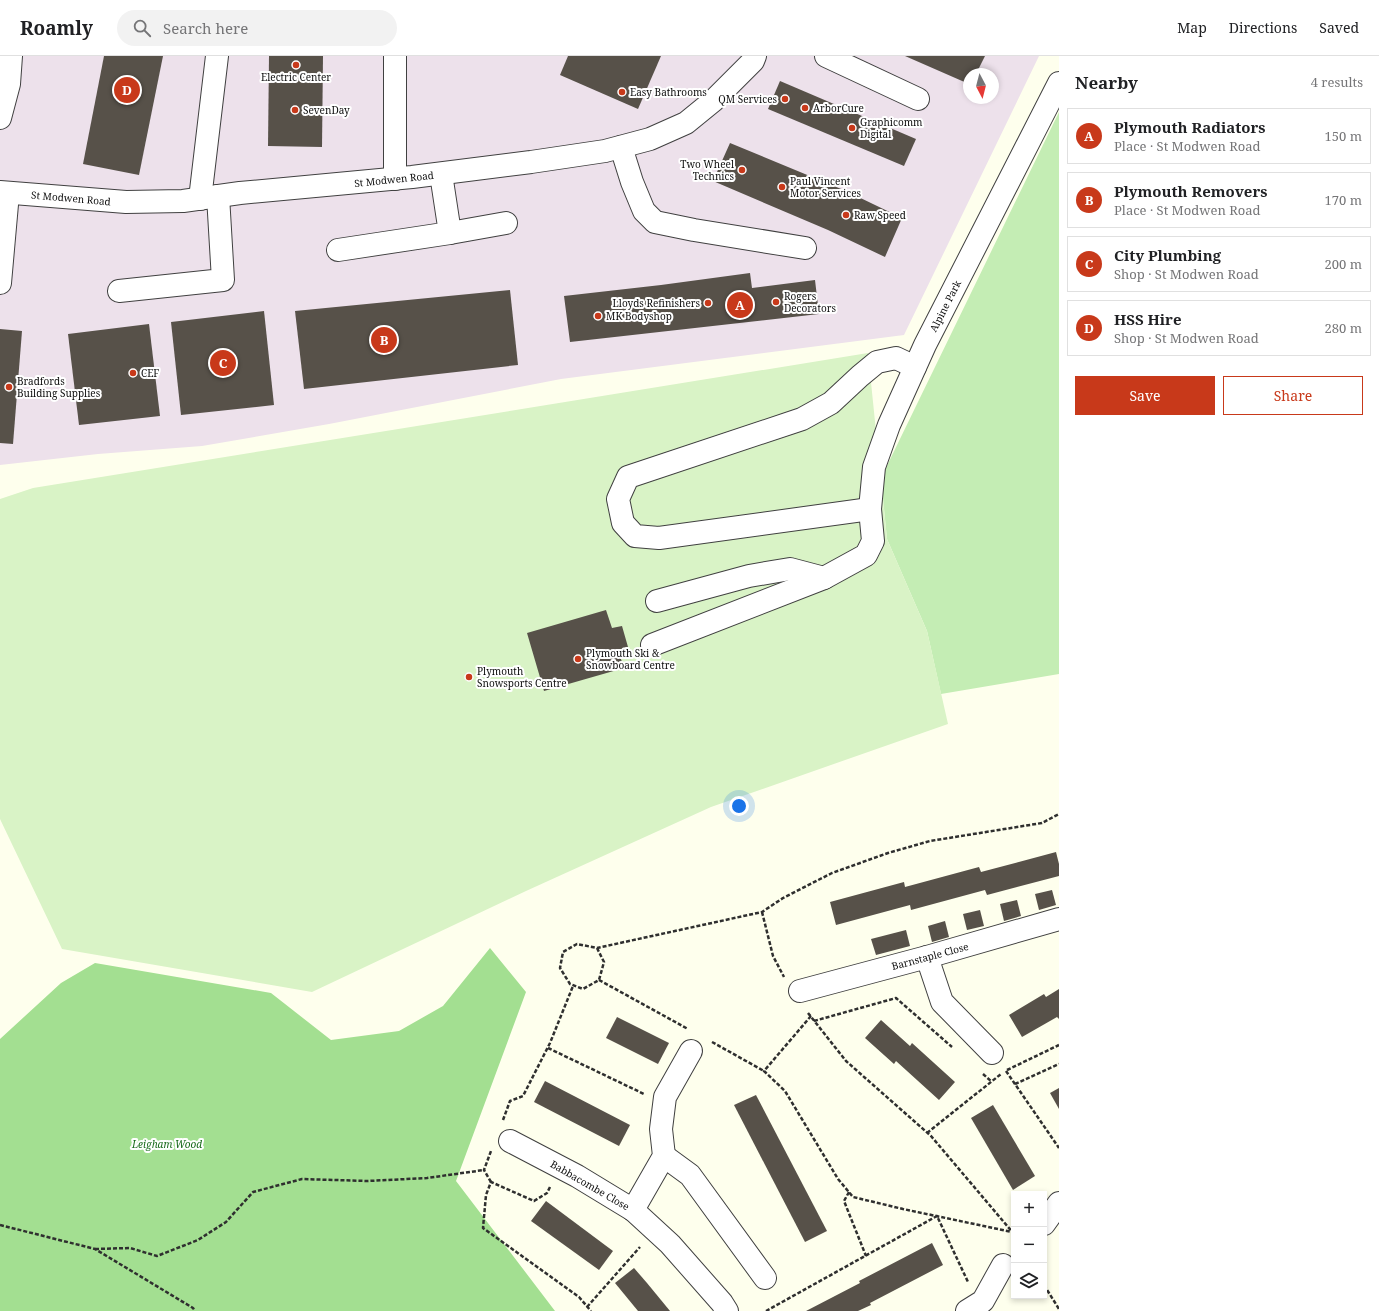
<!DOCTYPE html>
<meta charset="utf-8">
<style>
:root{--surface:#fff;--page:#f2f2f2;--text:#202124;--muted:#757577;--line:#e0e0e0;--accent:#c8391a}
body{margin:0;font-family:"Noto Serif",serif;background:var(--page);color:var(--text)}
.controls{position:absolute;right:12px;bottom:12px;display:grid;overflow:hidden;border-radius:0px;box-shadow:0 2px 6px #0003}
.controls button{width:36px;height:36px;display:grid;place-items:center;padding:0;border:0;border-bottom:1px solid var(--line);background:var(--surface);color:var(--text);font:20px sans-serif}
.compass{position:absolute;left:963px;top:12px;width:36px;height:36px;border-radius:50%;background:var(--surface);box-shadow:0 2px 6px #0003;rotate:173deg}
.you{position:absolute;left:739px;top:750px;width:14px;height:14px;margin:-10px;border:3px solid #fff;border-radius:50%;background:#1a73e8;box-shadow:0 0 0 6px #1a73e833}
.badge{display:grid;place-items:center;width:26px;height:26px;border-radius:50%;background:var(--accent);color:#fff;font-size:13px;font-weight:700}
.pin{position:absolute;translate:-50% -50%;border:2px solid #fff;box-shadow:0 1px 4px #0006}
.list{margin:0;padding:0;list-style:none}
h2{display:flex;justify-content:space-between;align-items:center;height:52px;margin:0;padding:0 16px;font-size:17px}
h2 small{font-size:13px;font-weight:400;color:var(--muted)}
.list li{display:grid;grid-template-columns:26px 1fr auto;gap:12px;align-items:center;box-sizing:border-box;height:56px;margin:0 8px 8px;padding:0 8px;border:1px solid var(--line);border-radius:0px}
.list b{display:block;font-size:15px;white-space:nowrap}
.list p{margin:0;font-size:13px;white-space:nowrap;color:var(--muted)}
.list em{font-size:13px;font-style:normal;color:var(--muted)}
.actions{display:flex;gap:8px;padding:12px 16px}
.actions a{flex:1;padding:9px 0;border:1px solid var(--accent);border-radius:0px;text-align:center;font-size:14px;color:var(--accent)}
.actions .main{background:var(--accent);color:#fff}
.icon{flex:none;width:22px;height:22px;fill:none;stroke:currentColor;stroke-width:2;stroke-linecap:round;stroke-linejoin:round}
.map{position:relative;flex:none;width:1059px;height:1255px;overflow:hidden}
header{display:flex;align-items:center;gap:24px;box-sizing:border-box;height:56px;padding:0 20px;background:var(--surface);border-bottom:1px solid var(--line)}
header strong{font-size:19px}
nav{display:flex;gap:22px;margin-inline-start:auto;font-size:14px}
.search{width:280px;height:36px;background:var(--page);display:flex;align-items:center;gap:10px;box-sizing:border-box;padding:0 14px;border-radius:22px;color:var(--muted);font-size:15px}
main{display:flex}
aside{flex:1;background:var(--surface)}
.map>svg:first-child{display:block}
</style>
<header>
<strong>Roamly</strong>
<div class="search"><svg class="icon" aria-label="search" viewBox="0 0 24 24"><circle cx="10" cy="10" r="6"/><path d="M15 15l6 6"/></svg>Search here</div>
<nav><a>Map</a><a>Directions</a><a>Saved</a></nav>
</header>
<main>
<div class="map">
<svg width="1059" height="1255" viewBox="0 0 1059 1255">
<rect width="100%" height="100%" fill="#feffed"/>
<path fill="#ede1eb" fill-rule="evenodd" d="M0,0h1039l-135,279 -343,44 -232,45 -127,22 -104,8 -98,11zM969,18h24v24h-24z"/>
<path fill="#c4edb4" d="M1059,56v562l-118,20 -14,-63 -40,-92 -6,-61z"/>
<path fill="#a3df91" d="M490,892l36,44 -70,189 99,130h-555v-272l61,-56 34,-20 176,30 60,47 68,-9 44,-25z"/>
<path fill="#d9f3c6" d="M868,297l19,186 40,92 21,93 -237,83 -185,84 -214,101 -250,-43 -62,-130v-320l33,-11z"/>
<g fill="#575149">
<path d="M104,0h59l-24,119 -56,-11z"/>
<path d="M269,0h54l-1,91 -54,-1z"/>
<path d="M568,0h93l-23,53 -78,-34z"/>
<path d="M905,0h80l-9,18h-7v10z"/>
<path d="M780,25l136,58 -12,27 -136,-57z"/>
<path d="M730,87l116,48 56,27 -17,39 -57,-27 -115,-49z"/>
<path d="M750,217l2,15 63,-8 4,34 -249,28 -6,-46 97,-11z"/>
<path d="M510,234l8,75 -214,24 -9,-78z"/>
<path d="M264,255l10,94 -93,10 -10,-93z"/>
<path d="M149,268l11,92 -81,9 -11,-91z"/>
<path d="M0,273l22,2 -9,113 -13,-1z"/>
<path d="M606,554l6,18 10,-2 6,21 -10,3 6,18 -80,23 -17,-58z"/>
<path d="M1056,796l3,12v12l-72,19 -2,-5 -74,20 -1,-5 -74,20 -6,-23 74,-20 1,5 74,-20 2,5z"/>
<path d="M1052,834l4,15 -17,5 -4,-16z"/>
<path d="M1017,844l4,16 -17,5 -4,-17z"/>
<path d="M980,854l4,16 -17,4 -4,-16z"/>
<path d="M945,865l4,16 -17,5 -4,-16z"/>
<path d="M906,874l4,16 -34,9 -5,-16z"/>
<path d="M1059,933v30l-2,-2 -35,20 -13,-22 35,-21 2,3z"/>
<path d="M617,961l52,26 -11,21 -52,-26z"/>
<path d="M881,964l29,26 2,-3 43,39 -16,18 -43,-39 -2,3 -29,-26z"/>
<path d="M545,1025l85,44 -11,21 -85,-44z"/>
<path d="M1059,1032v21l-9,-16z"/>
<path d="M756,1039l71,136 -22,11 -71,-137z"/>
<path d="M993,1049l42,71 -22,14 -42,-72z"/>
<path d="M546,1145l67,50 -14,19 -68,-49z"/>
<path d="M932,1187l11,22 -73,38 1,2 -13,6h-52l54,-28 -1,-2z"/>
<path d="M634,1212l13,15 23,28h-32l-23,-28z"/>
</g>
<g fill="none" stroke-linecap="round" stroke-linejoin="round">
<defs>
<g id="minor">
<path d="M826,0l92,43"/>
<path d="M0,62l9,-34 2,-28"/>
<path d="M621,91l11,35 12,29 11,11 39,8 111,18"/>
<path d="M395,123v-123"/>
<path d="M0,136l126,10 57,-1 57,-8 172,-16 119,-15 74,-11 45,-12 36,-16 27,-22 40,-40 2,-5"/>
<path d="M200,143l17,-143"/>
<path d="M450,177l56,-10"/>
<path d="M338,194l112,-17 -9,-59"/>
<path d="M0,227l8,-90"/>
<path d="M119,235l104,-11 -5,-84"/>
<path d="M870,453l-211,29 -24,-2 -12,-13 -5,-24 10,-22 174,-58 29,-16 29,-27 17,-14 19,-4 19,9"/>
<path d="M657,545l92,-25 41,-7 34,9"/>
<path d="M652,589l172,-67 42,-23 7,-14 -3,-32 4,-42 15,-42 36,-80 134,-262"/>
<path d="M927,901l15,45 50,51"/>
<path d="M800,935l127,-34 132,-38"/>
<path d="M510,1085l67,35 56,34 37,34 52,59 5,8"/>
<path d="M664,1100l26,19 75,103"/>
<path d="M633,1154l31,-54 -3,-27 4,-32 26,-46"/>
<path d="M1044,1168l15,-21"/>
<path d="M967,1255l16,-10 20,-36"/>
</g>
</defs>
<use href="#minor" stroke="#404040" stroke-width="24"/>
<g stroke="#2f2f2f" stroke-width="2.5" stroke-dasharray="4 2" stroke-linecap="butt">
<path d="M762,856l11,44 11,21"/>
<path d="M597,892l7,14 -5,18 -16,9 -13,-5 -10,-16 3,-16 14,-8 20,4 165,-36 21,-14 49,-25 56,-20 42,-12 112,-18 17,-9"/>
<path d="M599,924l89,49"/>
<path d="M808,957l38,48 85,75 83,98"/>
<path d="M811,960l-47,55 21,20 53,88 15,18 50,12 109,23"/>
<path d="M814,965l82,-23 56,49"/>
<path d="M712,986l52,29"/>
<path d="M548,992l96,46"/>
<path d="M1007,1014l52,-25"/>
<path d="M1006,1015l53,77"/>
<path d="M983,1018l9,8"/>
<path d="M1015,1028l44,-20"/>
<path d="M503,1064l7,-19 13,-5 27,-53 23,-57"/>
<path d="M927,1077l74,-59"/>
<path d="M491,1126l-7,-12 7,-19"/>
<path d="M550,1131l-3,6 -13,8 -43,-19 -5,13 -3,33 96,69 12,14"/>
<path d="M849,1136l-5,9 22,55"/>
<path d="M0,1169l95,24 98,59 2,3"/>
<path d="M95,1193l35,-1 27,8 41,-16 28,-18 27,-30 49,-13 65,2 60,-3 57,-8"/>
<path d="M1044,1229l15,24"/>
<path d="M587,1251l53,-60"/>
<path d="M766,1255l171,-95 31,66"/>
</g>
<use href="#minor" stroke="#fff" stroke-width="22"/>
</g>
<g fill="#c8391a" stroke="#fff" stroke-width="1.5">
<circle cx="296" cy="9" r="4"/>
<circle cx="622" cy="36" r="4"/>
<circle cx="785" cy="43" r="4"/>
<circle cx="805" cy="52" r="4"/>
<circle cx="295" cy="54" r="4"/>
<circle cx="852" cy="72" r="4"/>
<circle cx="742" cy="114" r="4"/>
<circle cx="782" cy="131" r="4"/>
<circle cx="846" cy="159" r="4"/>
<circle cx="776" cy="246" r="4"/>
<circle cx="708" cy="247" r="4"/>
<circle cx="598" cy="260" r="4"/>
<circle cx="133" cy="317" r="4"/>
<circle cx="9" cy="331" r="4"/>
<circle cx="578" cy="603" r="4"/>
<circle cx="469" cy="621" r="4"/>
</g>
<g text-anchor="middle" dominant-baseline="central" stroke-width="4" stroke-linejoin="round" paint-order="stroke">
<g font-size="10" fill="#0d0d0d" stroke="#fff" text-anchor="start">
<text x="296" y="21" text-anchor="middle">Electric Center</text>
<text x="630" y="36">Easy Bathrooms</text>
<text x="777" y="43" text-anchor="end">QM Services</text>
<text x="813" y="52">ArborCure</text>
<text x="303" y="54">SevenDay</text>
<text x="860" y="66">Graphicomm<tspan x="860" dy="12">Digital</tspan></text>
<text x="734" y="108" text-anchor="end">Two Wheel<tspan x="734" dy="12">Technics</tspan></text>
<text x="790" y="125">Paul Vincent<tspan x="790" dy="12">Motor Services</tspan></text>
<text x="854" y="159">Raw Speed</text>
<text x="784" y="240">Rogers<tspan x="784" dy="12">Decorators</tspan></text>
<text x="700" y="247" text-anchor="end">Lloyds Refinishers</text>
<text x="606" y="260">MK Bodyshop</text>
<text x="141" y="317">CEF</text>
<text x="17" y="325">Bradfords<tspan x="17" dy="12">Building Supplies</tspan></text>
<text x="586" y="597">Plymouth Ski &amp;<tspan x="586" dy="12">Snowboard Centre</tspan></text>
<text x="477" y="615">Plymouth<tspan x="477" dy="12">Snowsports Centre</tspan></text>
</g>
<g font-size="10" fill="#0d0d0d" stroke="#fff">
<text transform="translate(394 123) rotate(-6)">St Modwen Road</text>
<text transform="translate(71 142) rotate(5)">St Modwen Road</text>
<text transform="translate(945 250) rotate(-63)">Alpine Park</text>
<text transform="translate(930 900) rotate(-15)">Barnstaple Close</text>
<text transform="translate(590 1129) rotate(30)">Babbacombe Close</text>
</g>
<g font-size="10" font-style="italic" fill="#186a1a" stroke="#fff">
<text x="167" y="1088">Leigham Wood</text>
</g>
</g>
</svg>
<div class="controls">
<button>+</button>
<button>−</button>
<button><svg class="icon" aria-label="layers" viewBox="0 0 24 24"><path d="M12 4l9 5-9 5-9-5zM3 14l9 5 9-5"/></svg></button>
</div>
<svg class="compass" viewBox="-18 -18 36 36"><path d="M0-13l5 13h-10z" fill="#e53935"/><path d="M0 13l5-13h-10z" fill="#757577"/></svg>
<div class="you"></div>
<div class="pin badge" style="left:740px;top:249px">A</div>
<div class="pin badge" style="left:384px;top:284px">B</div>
<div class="pin badge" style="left:223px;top:307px">C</div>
<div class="pin badge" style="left:127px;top:34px">D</div>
</div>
<aside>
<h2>Nearby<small>4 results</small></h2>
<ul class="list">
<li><span class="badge">A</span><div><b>Plymouth Radiators</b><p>Place · St Modwen Road</p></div><em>150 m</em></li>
<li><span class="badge">B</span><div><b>Plymouth Removers</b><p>Place · St Modwen Road</p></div><em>170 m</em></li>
<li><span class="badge">C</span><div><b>City Plumbing</b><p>Shop · St Modwen Road</p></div><em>200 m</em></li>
<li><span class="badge">D</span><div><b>HSS Hire</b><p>Shop · St Modwen Road</p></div><em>280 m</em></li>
</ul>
<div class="actions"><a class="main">Save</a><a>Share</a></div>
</aside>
</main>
